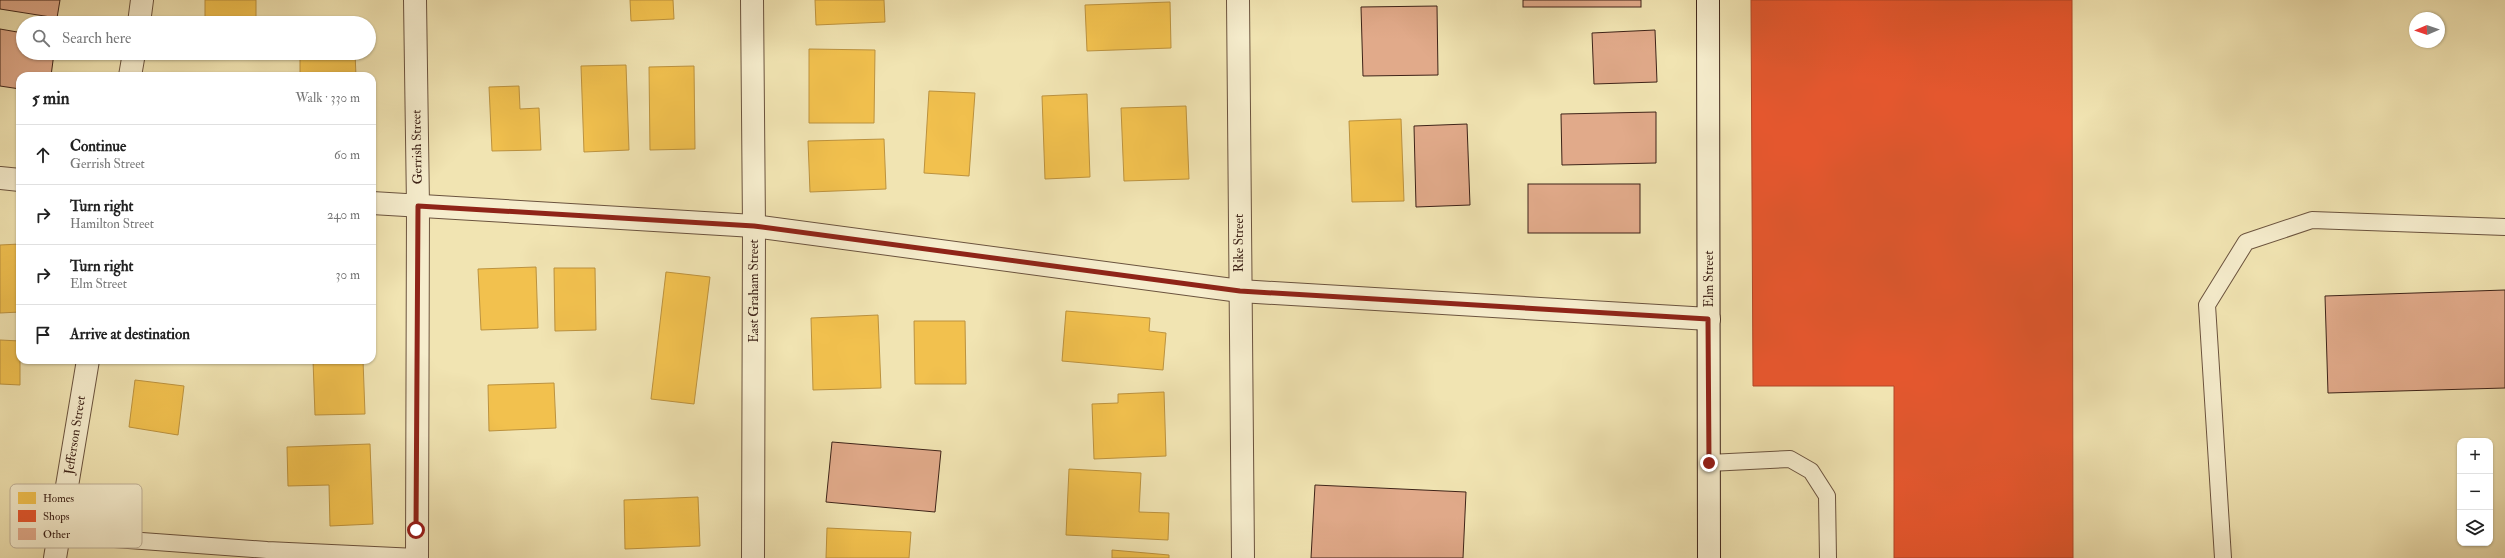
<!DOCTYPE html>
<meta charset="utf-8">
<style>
:root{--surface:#fff;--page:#f2f2f2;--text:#222;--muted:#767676;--line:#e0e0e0}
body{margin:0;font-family:"IM FELL Double Pica",serif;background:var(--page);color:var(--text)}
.controls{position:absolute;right:12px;bottom:12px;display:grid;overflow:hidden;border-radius:8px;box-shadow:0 1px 3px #0004}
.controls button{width:36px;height:36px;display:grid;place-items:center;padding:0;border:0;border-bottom:1px solid var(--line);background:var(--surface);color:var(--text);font:20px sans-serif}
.compass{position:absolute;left:2409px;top:12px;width:36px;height:36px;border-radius:50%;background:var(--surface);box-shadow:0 1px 3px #0004;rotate:268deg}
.stop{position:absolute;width:12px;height:12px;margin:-9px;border:3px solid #8f2418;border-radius:50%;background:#fff}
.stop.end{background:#8f2418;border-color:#fff;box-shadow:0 1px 4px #0008}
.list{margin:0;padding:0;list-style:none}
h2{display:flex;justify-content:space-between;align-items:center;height:52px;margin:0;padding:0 16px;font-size:17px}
h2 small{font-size:13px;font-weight:400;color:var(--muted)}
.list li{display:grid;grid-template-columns:26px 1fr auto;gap:12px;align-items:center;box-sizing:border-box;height:60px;padding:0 16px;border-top:1px solid var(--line)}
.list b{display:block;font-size:15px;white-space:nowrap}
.list p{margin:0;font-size:13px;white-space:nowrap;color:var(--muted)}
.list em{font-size:13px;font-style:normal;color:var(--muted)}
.icon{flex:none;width:22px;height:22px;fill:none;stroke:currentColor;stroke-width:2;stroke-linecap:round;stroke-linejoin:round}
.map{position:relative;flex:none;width:2505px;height:558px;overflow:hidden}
.search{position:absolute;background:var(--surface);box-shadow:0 1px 3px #0004;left:16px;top:16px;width:360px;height:44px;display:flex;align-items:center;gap:10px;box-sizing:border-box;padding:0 14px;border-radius:22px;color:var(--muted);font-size:15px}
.panel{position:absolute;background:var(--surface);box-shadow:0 1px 3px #0004;left:16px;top:72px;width:360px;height:292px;border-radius:12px}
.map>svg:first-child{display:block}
</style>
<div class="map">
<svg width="2505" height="558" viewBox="0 0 2505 558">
<rect width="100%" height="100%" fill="#f1e4b2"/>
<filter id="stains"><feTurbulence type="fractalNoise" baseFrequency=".005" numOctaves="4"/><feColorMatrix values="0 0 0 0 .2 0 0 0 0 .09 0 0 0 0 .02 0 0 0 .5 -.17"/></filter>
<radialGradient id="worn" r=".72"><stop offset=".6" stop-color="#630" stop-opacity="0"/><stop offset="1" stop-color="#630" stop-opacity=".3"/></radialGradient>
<g fill="#f2c14e" stroke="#bc923e">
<rect x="205" y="0" width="51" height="23"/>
<path d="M630,0h43l1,19 -43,2z"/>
<path d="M815,0h69l1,22 -69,3z"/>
<path d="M1170,2l1,46 -84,3 -2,-46z"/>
<path d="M809,49l66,1 -1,73h-65z"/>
<path d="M300,53h55l1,23h-56z"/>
<path d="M626,65l3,85 -45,2 -3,-86z"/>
<path d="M694,66l1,83 -45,1 -1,-83z"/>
<path d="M519,86l1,23 19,-1 2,42 -49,1 -3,-64z"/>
<path d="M929,91l46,2 -6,83 -45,-3z"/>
<path d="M1087,94l3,83 -45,2 -3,-83z"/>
<path d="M1186,106l3,73 -65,2 -3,-73z"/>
<path d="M1401,119l3,82 -52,1 -3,-81z"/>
<path d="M884,139l2,50 -76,3 -2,-51z"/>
<path d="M20,244v68l-20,1v-68z"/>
<path d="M536,267l2,61 -57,2 -3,-61z"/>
<path d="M554,268h41l1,62 -41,1z"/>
<path d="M666,272l44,5 -16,127 -43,-5z"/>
<path d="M1066,311l84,7 -1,13 17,2 -3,37 -101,-9z"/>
<path d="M878,315l3,73 -68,2 -2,-72z"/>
<path d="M914,321h51l1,63h-51z"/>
<path d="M0,340l20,1v44l-20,-1z"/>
<path d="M313,360h50l2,54 -50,1z"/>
<path d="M135,380l49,6 -6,49 -49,-8z"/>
<path d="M554,383l2,45 -67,3 -1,-46z"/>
<path d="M1164,392l2,64 -72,3 -2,-55 26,-1v-9z"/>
<path d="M370,444l3,80 -43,2 -1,-41 -41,1 -1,-39z"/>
<path d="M1069,469l72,4 -2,39 30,1 -1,27 -102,-5z"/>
<path d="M698,497l2,49 -75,3 -1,-49z"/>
<path d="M827,528l84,4 -2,26h-83z"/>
<path d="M1112,550l57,5v3h-57z"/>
</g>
<path fill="#e4572e" stroke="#b24727" d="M1751,0h321l1,558h-179v-172h-141z"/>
<g fill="#e1aa8a" stroke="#3e2318">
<path d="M0,0h60l-3,18 -57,-9z"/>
<rect x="1523" y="0" width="118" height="7"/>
<path d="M1437,6l1,69 -75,1 -2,-69z"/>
<path d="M0,29l23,4v20h31l-3,23h-31v13l-20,-3z"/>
<path d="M1655,30l2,52 -63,2 -2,-51z"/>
<path d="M1656,112v51l-94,2 -1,-51z"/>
<path d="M1467,124l3,81 -54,2 -2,-81z"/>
<rect x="1528" y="184" width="112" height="49"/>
<path d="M2505,290v98l-177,5 -3,-97z"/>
<path d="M832,442l109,9 -6,61 -109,-10z"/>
<path d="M1315,485l151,7 -3,66h-152z"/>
</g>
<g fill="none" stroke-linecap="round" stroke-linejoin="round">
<defs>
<g id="service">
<path d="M1709,463l81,-4 21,12 16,25 1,62"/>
<path d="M59,535l208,15 150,7"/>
<path d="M2223,558l-16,-253 39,-63 66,-22 193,7"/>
</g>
<g id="minor">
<path d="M415,0l3,206 -1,352"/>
<path d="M752,0l2,226 -1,332"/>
<path d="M1238,0l5,558"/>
<path d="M139,23l3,-23"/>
<path d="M130,76l4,-23"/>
<path d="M0,178l20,2"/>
<path d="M372,203l382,23 486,65 469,28"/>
<path d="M55,558l33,-198"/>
</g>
<path id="secondary" d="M1708,0l1,558"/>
</defs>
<use href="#service" stroke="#6b533e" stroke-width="18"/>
<use href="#minor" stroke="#6b533e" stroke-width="24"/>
<use href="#secondary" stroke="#3e2318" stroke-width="24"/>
<use href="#service" stroke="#f6edcd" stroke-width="16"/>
<use href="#minor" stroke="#f6edcd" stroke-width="22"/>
<use href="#secondary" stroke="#f6edcd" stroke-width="22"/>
</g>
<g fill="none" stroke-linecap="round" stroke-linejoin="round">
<path stroke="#8f2418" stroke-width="5" d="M416,530l2,-324 336,20 486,65 468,28 1,144"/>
</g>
<g text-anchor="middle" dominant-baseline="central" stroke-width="4" stroke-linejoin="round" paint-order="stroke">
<g font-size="13" fill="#3e2318" stroke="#f6edcd">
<text transform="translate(417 147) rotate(-91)">Gerrish Street</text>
<text transform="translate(1239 243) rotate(-90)">Rike Street</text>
<text transform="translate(1709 279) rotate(-90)">Elm Street</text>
<text transform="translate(754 291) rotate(-90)">East Graham Street</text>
<text transform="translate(75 435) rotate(-81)">Jefferson Street</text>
</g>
</g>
<rect x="10" y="484" width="132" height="64" rx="6" fill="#f6edcd" stroke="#bfb097" stroke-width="1"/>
<rect x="18" y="492" width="18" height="12" fill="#f2c14e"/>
<rect x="18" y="510" width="18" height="12" fill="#e4572e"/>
<rect x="18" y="528" width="18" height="12" fill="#e1aa8a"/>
<g font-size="11" fill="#3e2318">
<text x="43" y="502">Homes</text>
<text x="43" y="520">Shops</text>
<text x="43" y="538">Other</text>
</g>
<rect width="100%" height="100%" filter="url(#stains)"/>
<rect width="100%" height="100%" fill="url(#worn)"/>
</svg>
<div class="controls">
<button>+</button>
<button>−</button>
<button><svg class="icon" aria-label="layers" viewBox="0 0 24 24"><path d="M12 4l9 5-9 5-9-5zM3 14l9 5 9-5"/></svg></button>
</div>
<svg class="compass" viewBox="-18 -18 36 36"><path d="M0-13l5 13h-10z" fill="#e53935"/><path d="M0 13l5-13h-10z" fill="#767676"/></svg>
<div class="stop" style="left:416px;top:530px"></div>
<div class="stop end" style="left:1709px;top:463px"></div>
<div class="search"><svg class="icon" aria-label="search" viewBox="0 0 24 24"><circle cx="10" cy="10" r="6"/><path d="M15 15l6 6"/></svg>Search here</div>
<section class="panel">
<h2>5 min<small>Walk · 330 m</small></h2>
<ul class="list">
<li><svg class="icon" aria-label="ahead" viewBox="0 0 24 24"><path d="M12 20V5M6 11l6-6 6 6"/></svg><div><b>Continue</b><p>Gerrish Street</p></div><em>60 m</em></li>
<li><svg class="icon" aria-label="right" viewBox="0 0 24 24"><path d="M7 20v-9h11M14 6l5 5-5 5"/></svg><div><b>Turn right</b><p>Hamilton Street</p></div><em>240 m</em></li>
<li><svg class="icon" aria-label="right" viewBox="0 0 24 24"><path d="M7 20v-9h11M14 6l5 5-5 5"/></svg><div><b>Turn right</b><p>Elm Street</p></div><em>30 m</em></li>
<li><svg class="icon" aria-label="arrive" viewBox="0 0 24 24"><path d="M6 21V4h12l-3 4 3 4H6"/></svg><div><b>Arrive at destination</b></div></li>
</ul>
</section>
</div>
